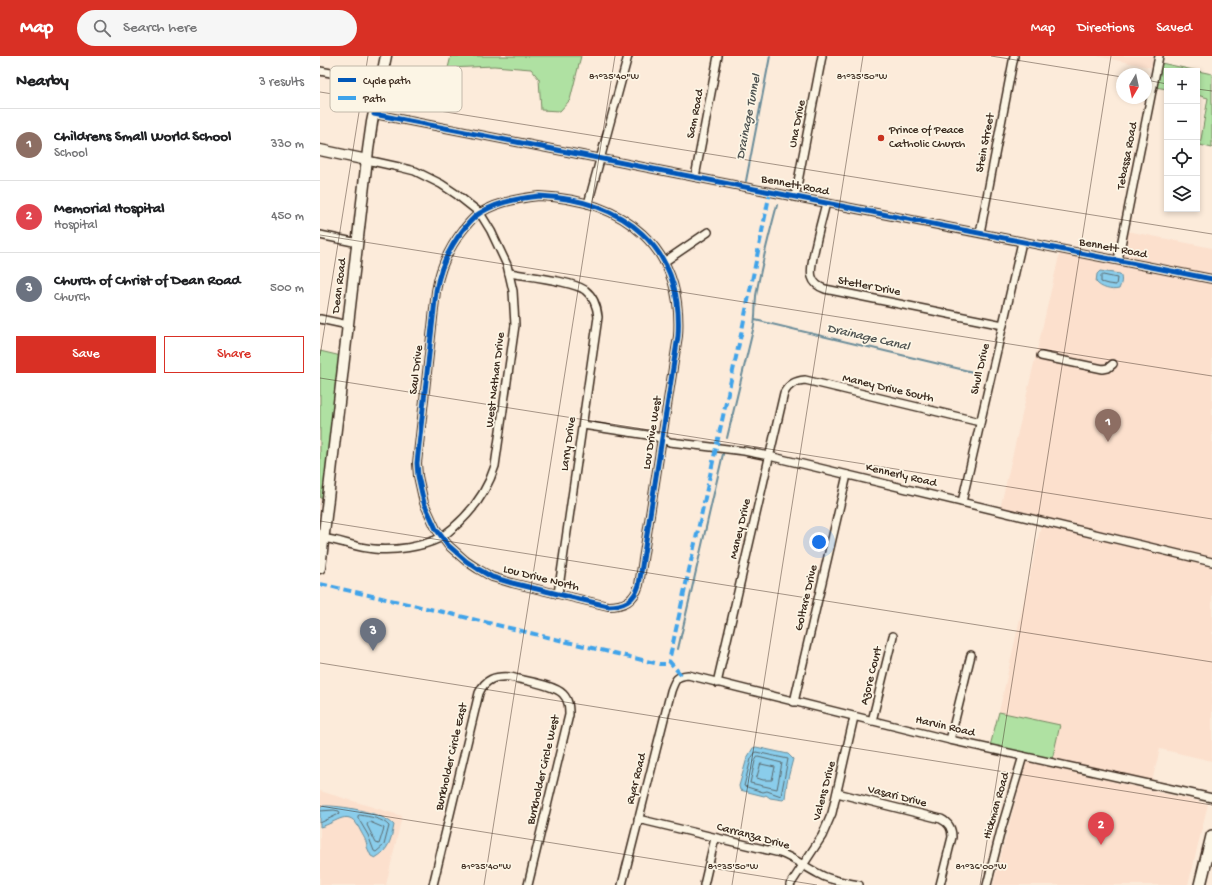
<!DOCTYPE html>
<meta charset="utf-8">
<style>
:root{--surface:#fff;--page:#f6f6f6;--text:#202124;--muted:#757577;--line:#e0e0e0;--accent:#d93025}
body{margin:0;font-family:"Gochi Hand",sans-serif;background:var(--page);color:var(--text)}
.controls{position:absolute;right:12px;top:12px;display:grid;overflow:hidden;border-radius:0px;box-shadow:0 2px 6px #0003}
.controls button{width:36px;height:36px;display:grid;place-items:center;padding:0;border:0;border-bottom:1px solid var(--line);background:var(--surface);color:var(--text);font:20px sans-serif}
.compass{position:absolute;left:796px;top:12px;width:36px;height:36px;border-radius:50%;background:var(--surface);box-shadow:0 2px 6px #0003;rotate:189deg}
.you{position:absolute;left:499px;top:486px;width:14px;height:14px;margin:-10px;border:3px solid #fff;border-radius:50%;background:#1a73e8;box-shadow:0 0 0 6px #1a73e833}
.badge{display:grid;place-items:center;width:26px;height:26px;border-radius:50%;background:var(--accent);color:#fff;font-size:13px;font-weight:700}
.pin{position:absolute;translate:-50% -33px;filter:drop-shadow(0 1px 2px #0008)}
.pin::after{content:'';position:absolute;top:21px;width:14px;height:12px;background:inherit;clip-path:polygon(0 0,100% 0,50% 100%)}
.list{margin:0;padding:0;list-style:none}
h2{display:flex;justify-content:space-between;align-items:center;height:52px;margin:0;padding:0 16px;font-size:17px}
h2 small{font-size:13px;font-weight:400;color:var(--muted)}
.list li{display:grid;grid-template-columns:26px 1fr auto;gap:12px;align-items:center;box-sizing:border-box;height:72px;padding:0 16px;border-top:1px solid var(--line)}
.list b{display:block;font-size:15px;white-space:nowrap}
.list p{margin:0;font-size:13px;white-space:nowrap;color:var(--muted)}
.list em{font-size:13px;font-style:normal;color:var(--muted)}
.actions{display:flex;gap:8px;padding:12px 16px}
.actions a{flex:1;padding:9px 0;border:1px solid var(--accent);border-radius:0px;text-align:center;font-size:14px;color:var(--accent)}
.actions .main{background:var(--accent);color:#fff}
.icon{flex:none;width:22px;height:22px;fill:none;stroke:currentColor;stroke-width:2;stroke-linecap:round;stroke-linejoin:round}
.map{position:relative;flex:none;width:892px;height:829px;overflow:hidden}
header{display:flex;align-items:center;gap:24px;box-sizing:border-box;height:56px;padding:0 20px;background:var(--accent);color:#fff}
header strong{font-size:19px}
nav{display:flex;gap:22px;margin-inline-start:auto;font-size:14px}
.search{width:280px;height:36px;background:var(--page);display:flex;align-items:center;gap:10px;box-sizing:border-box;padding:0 14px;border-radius:22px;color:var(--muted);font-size:15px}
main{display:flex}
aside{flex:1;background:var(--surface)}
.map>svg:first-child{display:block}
</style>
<header>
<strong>Map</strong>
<div class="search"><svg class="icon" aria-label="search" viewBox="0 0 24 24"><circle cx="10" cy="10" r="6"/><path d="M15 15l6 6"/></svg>Search here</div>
<nav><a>Map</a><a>Directions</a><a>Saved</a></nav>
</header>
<main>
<aside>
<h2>Nearby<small>3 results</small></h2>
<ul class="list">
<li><span class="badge" style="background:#8d6e63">1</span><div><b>Childrens Small World School</b><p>School</p></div><em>330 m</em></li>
<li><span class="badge" style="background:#e0444e">2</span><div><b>Memorial Hospital</b><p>Hospital</p></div><em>450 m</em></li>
<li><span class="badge" style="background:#6b7280">3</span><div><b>Church of Christ of Dean Road</b><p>Church</p></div><em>500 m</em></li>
</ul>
<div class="actions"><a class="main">Save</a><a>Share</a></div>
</aside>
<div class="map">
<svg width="892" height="829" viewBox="0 0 892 829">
<rect width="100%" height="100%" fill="#fcebda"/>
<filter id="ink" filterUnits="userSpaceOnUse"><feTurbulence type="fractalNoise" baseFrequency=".025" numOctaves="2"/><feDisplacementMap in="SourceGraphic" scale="8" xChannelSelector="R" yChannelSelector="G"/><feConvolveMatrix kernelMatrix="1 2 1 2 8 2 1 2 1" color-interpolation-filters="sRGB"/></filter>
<g filter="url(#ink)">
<g fill="#fce0cd">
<path d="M777,0h58l-2,12z"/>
<path d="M807,175l85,17v29l-85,-17 -4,-2 -1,-5z"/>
<path d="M740,196l152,31v274l-36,-6 -176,-42z"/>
<path d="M721,469l136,32 35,10v194l-52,-12 -8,32 -100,-21 7,-35 -60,-13z"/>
<path d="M710,706l178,42 -20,81h-195l31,-116 1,-5z"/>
<path d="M0,735l82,25 -16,69h-66z"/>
</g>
<g fill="#afe1a2" stroke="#758660">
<path d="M131,0h130l-11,44 -10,11 -19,-1 -2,-31 -8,-10 -37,-3 -46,2z"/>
<path d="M841,7l51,11v74l-12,-3 8,-47 -11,-3v-24h-30v18l-12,-2z"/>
<path d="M0,295l21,5 -16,143 -5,-1z"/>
<path d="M679,656l61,13 -8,35 -62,-14z"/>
</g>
<g fill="#8acdeb" stroke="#6a8c99">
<path d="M780,215l20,3c3,6 1,10 -1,15 -8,2 -18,-1 -23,-7l1,-8z"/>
<path d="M436,691l32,7 5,5 -6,23 -2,16 -2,2 -13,-2 -4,-3 -2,1 -24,-6 -1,-4 8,-28 6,-10z"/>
<path d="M2,750c18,-1 60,6 72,19 -3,15 -5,25 -19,33l-4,-2 -4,-9c0,-6 -4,-11 -7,-17 -11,-24 -23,-7 -40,-3v-19z"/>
</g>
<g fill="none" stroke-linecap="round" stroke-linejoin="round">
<g stroke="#5b6b70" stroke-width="1">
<path d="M783,219l14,3 -1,7 -8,-1 -7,-2v-5z"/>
<path d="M436,696l32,7 -7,37 -14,-5 -4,1 -19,-6 7,-27z"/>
<path d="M438,701l24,6 -5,26 -27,-6 5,-22z"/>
<path d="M441,708l14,3 -3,13h-9l-6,-2z"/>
<path d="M0,755l14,-1 5,1 1,2 -1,1 -19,9"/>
<path d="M40,759c10,2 22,3 29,11l-5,19 -8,7 -2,-1 -6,-16 -10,-17v-2z"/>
<path d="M50,766l14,6 -5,16 -3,-1 -9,-18 1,-2z"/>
</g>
<g stroke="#6a8c99" stroke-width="2">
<path d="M426,125l24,-125"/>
<path d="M435,264l222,53"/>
<path d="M407,382l26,-108c3,-11 2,-22 3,-34 5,-31 13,-61 21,-91"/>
<path d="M358,593l45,-195"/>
</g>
<defs>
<g id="street">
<path d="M0,15l60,11"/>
<path d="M54,58l838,165"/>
<path d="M375,121l23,-121"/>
<path d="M219,140c84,4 145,50 139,140l-39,249c-5,16 -15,21 -31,21l-96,-23 -20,-6 -14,-8 -12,-8 -18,-16 -12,-16 -12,-26 -6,-27 -1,-13 19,-172c4,-24 12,-42 27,-61 5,-6 10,-13 17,-17 17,-11 40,-15 59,-17z"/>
<path d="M475,141l27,-141"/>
<path d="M506,147c-3,13 -18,64 -14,74 2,7 7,10 13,12l178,36"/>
<path d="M268,148l40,-148"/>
<path d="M660,177l34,-177"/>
<path d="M0,179l38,8"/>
<path d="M798,204l41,-204"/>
<path d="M344,206l44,-30"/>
<path d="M189,217c17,3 63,8 76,17 9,7 12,16 13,27l-40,277"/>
<path d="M0,263l28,6"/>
<path d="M721,300l62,13 5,-1 5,-4"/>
<path d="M263,369l71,11 16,6 74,9 25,5 443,106"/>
<path d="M642,446l60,-260"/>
<path d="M0,482c18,1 36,10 54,11 22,2 47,-2 66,-11 5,-3 9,-7 13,-10 20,-17 34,-37 42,-62l20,-141 -2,-34 -6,-26 -16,-34 -11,-18 -24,-19 -15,-10 -26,-13 -16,-4 -32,-7"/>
<path d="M397,627l67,-290c5,-9 11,-12 21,-13l175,42"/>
<path d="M474,646l53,-227"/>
<path d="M552,665l21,-85"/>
<path d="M630,684l21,-85"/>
<path d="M517,737l104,26c8,4 11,9 11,18l-12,48"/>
<path d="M318,763l142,34c14,5 25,14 39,21 11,7 27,8 40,11"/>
<path d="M113,829l46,-192c6,-14 16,-17 31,-16 12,3 45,8 53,17 6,6 6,14 6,21l-41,170"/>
<path d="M302,829l49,-194c4,-11 5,-15 17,-16l262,65 262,58"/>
<path d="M384,829l11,-47"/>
<path d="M470,829l32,-49 10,-23 22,-96"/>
<path d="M667,829l14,-55 22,-74"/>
</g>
<g id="secondary">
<path d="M0,94l47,10"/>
<path d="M0,512l48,-418 4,-28 14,-66"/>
</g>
<path id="primary" d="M880,829l12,-49"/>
</defs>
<use href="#street" stroke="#3b2a1e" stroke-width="10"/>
<use href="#secondary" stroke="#3b2a1e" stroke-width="13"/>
<use href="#primary" stroke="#3b2a1e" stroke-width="14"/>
<use href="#street" stroke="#fcf5e5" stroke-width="7"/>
<use href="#secondary" stroke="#fcf5e5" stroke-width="10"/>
<use href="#primary" stroke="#fcf5e5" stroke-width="11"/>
<g stroke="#3fa3ea" stroke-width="4" stroke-dasharray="8 4" stroke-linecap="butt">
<path d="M0,528l123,28 216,52h6"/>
<path d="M361,619l-12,-14 73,-331 28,-138"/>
</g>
<defs>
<g id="cycleway">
<path d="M54,58l838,165"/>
<path d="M219,140c84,4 145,50 139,140l-39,249c-5,16 -15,21 -31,21l-96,-23 -20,-6 -14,-8 -12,-8 -18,-16 -12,-16 -12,-26 -6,-27 -1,-13 19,-172c4,-24 12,-42 27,-61 5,-6 10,-13 17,-17 17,-11 40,-15 59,-17z"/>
</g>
</defs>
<use href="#cycleway" stroke="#fcf5e5" stroke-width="8"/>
<use href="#cycleway" stroke="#0057b8" stroke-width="5"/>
</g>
</g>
<path fill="none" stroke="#3b2a1e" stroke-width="1" stroke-opacity="0.45" d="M671,0l131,21M826,24l21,4M877,33l15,2M0,36l892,142M0,179l892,141M0,300l48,-300M0,322l892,141M0,465l892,141M0,607l892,142M0,750l497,79M164,829l131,-829M412,829l131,-829M660,829l131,-829"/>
<circle fill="#c8321e" stroke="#fcf5e5" stroke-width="1.5" cx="561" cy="82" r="4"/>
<g text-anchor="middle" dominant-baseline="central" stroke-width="3.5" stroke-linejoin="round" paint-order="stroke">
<g font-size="12" fill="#3b2a1e" stroke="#fcf5e5">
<text transform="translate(376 58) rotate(-79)">Sam Road</text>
<text transform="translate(478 68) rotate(-79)">Una Drive</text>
<text transform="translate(666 87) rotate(-79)">Stein Street</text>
<text transform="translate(808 100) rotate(-79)">Tebassa Road</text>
<text transform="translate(475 130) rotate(11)">Bennett Road</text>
<text transform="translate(793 193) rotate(11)">Bennett Road</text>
<text transform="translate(20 230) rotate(-83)">Dean Road</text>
<text transform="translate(549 231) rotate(11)">Stetler Drive</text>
<text transform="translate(661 313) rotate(-77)">Shull Drive</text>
<text transform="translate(97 314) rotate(-83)">Saul Drive</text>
<text transform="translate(176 324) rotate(-83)">West Nathan Drive</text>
<text transform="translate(568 333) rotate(13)">Maney Drive South</text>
<text transform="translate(333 377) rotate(-81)">Lou Drive West</text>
<text transform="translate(249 388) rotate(-82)">Larry Drive</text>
<text transform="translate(581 420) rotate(13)">Kennerly Road</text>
<text transform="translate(421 473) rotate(-77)">Maney Drive</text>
<text transform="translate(221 523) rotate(14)">Lou Drive North</text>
<text transform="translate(487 542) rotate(-77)">Goltare Drive</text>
<text transform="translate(552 620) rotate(-76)">Azore Court</text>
<text transform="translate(625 671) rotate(13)">Harvin Road</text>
<text transform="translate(132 701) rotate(-77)">Burkholder Circle East</text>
<text transform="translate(224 714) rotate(-77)">Burkholder Circle West</text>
<text transform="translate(317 723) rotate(-76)">Ryar Road</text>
<text transform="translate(505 735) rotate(-75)">Valens Drive</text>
<text transform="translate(577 741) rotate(14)">Vasari Drive</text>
<text transform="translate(677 750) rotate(-74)">Hickman Road</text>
<text transform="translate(433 781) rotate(15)">Carranza Drive</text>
</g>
<g font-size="12" fill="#3b2a1e" stroke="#fcf5e5" text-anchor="start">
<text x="569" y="75">Prince of Peace<tspan x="569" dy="14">Catholic Church</tspan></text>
</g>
<g font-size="13" font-style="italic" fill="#4f5351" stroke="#fcf5e5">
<text transform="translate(429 61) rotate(-79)">Drainage Tunnel</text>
<text transform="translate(548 282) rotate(13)">Drainage Canal</text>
</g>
</g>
<rect x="10" y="10" width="132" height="46" rx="6" fill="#fcf5e5" stroke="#c2b8a9" stroke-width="1"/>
<rect x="18" y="22" width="18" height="4" fill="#0057b8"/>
<rect x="18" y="40" width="18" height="4" fill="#3fa3ea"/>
<g font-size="11" fill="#3b2a1e">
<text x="43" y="28">Cycle path</text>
<text x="43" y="46">Path</text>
</g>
<g font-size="10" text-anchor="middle" fill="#3b2a1e" stroke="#fcf5e5" stroke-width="3.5" stroke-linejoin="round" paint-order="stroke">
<text x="294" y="23">81°35'40"W</text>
<text x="542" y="23">81°35'50"W</text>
<text x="166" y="813">81°35'40"W</text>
<text x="413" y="813">81°35'50"W</text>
<text x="661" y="813">81°36'00"W</text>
</g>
</svg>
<div class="controls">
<button>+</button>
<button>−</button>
<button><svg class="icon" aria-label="locate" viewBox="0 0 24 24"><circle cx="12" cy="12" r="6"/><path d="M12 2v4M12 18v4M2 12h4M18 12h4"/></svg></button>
<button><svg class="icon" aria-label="layers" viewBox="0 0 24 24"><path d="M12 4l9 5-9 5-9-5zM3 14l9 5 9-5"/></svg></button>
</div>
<svg class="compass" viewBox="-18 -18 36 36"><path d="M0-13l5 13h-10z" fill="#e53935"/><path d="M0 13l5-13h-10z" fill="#757577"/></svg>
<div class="you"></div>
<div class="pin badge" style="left:788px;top:386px;background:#8d6e63">1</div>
<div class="pin badge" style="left:781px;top:789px;background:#e0444e">2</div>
<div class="pin badge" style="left:53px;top:595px;background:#6b7280">3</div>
</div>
</main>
